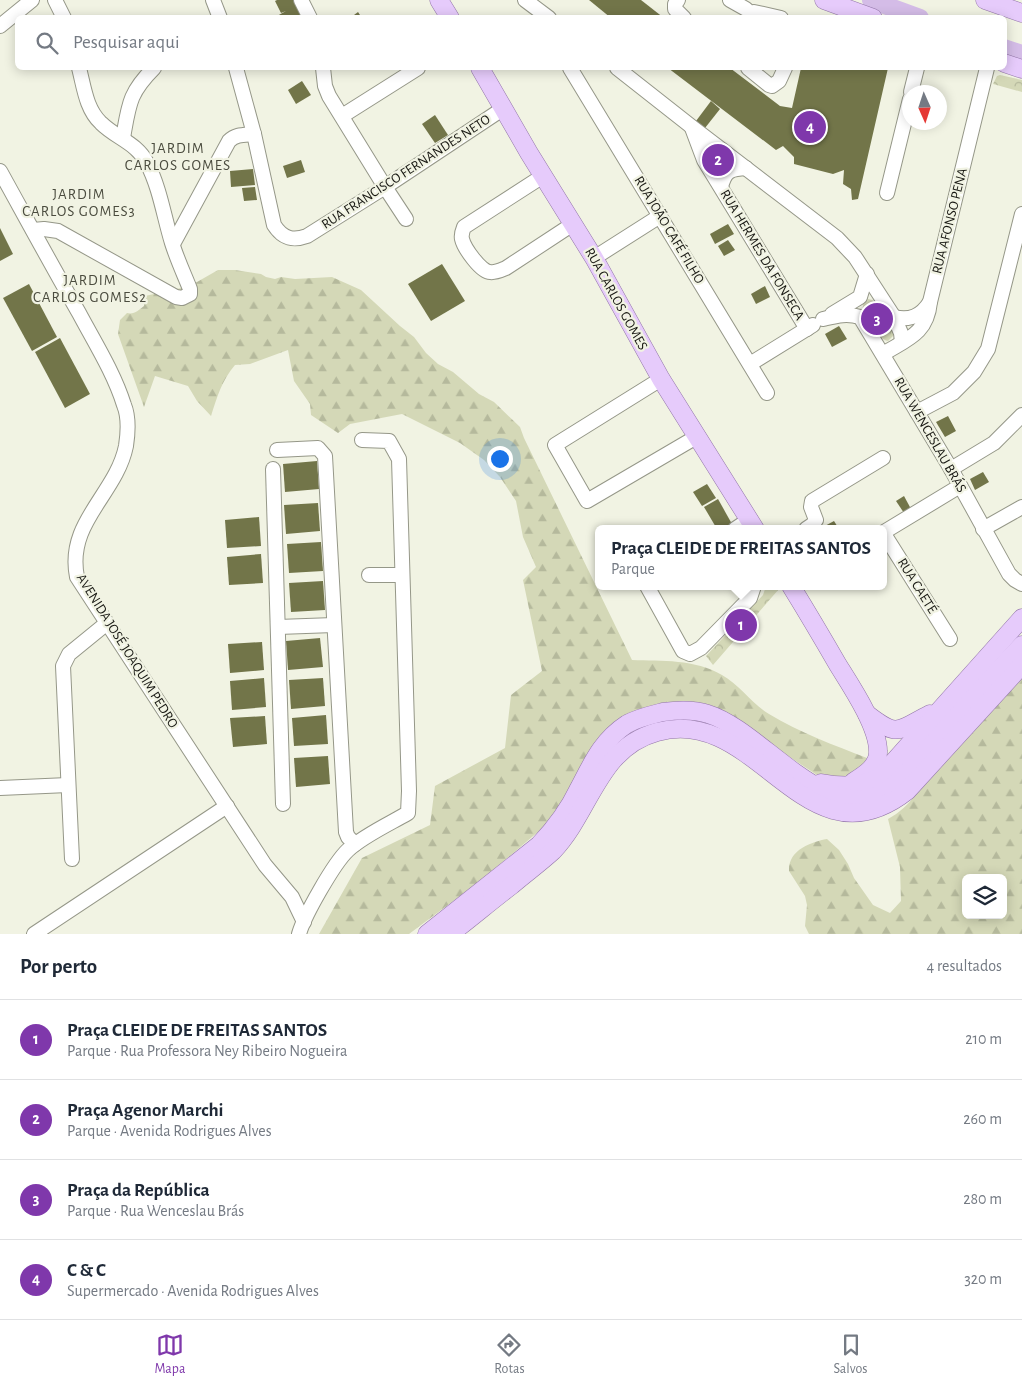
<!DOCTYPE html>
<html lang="pt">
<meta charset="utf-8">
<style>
:root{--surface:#fff;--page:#f6f6f7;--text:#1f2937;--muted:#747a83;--line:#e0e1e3;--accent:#7f38ab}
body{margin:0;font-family:"Alegreya Sans",sans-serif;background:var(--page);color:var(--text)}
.controls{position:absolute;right:15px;bottom:15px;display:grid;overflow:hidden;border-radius:8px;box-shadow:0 2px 12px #0003}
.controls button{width:45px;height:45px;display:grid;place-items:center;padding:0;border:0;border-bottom:1px solid var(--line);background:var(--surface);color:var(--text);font:25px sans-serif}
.compass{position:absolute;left:902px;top:85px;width:45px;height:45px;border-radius:50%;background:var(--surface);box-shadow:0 2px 12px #0003;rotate:177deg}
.you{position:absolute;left:499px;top:458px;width:18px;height:18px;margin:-12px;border:4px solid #fff;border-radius:50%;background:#1a73e8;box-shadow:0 0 0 8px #1a73e833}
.badge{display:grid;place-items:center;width:32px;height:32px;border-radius:50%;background:var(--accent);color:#fff;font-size:16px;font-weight:700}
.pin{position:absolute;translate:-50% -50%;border:2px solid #fff;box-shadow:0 1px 5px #0006}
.popup{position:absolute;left:595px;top:525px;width:292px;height:65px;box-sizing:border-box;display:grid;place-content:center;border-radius:8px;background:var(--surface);filter:drop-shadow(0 1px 4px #0005);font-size:16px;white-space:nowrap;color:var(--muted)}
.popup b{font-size:19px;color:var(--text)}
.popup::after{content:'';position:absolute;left:50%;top:100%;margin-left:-10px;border:10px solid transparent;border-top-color:var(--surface)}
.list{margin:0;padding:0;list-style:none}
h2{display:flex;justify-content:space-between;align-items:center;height:65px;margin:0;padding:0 20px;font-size:21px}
h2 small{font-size:16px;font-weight:400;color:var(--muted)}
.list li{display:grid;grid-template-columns:32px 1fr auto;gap:15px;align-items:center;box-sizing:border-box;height:80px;padding:0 20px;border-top:1px solid var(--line)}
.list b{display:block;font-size:19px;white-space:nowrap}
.list p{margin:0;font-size:16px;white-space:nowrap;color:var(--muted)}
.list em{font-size:16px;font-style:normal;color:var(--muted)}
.icon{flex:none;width:28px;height:28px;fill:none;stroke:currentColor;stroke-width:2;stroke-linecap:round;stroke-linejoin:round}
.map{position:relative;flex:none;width:1022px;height:934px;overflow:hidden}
.search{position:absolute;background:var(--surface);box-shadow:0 2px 12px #0003;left:15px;right:15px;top:15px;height:55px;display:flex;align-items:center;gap:12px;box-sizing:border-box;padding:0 18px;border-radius:8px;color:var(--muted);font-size:19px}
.sheet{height:385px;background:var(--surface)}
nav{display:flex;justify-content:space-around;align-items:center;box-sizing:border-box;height:70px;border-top:1px solid var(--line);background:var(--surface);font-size:14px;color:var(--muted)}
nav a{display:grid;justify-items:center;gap:2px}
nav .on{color:var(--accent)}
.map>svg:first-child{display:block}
</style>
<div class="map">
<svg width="1022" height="934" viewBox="0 0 1022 934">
<defs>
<pattern id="forest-firs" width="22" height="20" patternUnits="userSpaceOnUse" patternTransform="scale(1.25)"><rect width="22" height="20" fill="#d4d8b7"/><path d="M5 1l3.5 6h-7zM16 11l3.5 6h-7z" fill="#b5b99c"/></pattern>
<pattern id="park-crowns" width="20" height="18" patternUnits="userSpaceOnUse" patternTransform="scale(1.25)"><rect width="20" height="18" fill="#d4d8b7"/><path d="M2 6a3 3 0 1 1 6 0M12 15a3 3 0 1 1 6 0" fill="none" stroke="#b5b99c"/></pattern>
</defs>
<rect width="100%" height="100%" fill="#f1f3e3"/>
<g fill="url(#forest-firs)" fill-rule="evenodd">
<path d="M218,270h17l26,4 5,3 9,2 6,-2 14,2 37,-2 29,13 39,36 14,11 12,16 12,11 15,8 26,22 15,8 26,25 4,11 108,222c30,1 63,-1 90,15 18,10 30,29 47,39 31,19 65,31 98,44 -5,14 -23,27 -39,23 -4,-2 -10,-5 -14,-8l-97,-64 -76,3 -95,113 -62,53 -75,56h-90l43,-76 68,-33 5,-39 70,-38 6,-53 31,-24 -19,-91 13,-13 -13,-30 -7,-36 -16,-24 -16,-17 -24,-17 -58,-29 -52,10 -12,9 -27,-18 -1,-11 -16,-23 -6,-31 -38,14 -15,1c-13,15 -18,32 -24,51l-14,-15 -9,-15 -33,-10 -11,31 -26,-73 2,-14 7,-7c7,2 12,-3 17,-7l1,-10 45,-10z"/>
<path d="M1022,647v287h-213l-4,-8 2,-21 -2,-9 -16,-25c-1,-21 22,-29 38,-32l12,11 9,14 6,14 19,27 17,8 11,-12 -1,-34 -12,-48c27,-14 39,-43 57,-67 25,-35 51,-70 77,-105zM966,878h37v37h-37z"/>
</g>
<g fill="url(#park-crowns)">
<path d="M1000,75l22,5v12l-29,-8 4,-8z"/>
<path d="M712,152l11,3 2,6v7l-9,2 -5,-11z"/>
<path d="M868,299l4,1 4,2 16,26 2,7 -6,6c-10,-1 -26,-28 -25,-38z"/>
<path d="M766,586h11l2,3 -66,76 -7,-9 57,-61z"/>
</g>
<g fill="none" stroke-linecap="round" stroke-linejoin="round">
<g stroke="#d4bce7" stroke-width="18">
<path d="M871,0l49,18"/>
<path d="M1004,48l18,6"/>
</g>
</g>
<g fill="#727549">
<path d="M277,0h17l9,18h-25l-1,-2 9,-5 -5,2 -6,-12z"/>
<path d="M589,0h52l23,18h-53z"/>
<path d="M358,12l4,6h-12z"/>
<path d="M668,68h62l50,38 12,2 9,-40h87l-30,131 -6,1 -1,-11 -8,-5 1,-14 -11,4 -39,-10v-7l-11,-11 -7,4z"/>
<path d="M302,81l9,14 -15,9 -8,-14z"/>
<path d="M711,101l9,8 -15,19 -9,-7z"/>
<path d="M435,115l13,20 -13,8 -13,-19z"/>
<path d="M301,160l4,12 -18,6 -4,-12z"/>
<path d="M253,169l2,16 -24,2 -1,-16z"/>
<path d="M255,187l2,13 -13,1 -2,-13z"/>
<path d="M728,224l6,10 -19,10 -5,-10z"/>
<path d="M0,228l13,26 -13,7z"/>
<path d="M728,240l7,10 -11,6 -6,-10z"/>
<path d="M442,264l23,37 -34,20 -23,-37z"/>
<path d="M29,284l28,53 -25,14 -29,-53z"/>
<path d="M765,286l5,11 -14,7 -5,-10z"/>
<path d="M839,326l8,13 -15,8 -7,-13z"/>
<path d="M60,338l30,56 -25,14 -30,-56z"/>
<path d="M948,416l8,15 -11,6 -9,-15z"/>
<path d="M317,461l2,28 -34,3 -2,-28z"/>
<path d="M983,472l6,10 -14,8 -5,-11z"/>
<path d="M707,484l9,14 -14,8 -9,-14z"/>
<path d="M904,496l7,13 -7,4 -8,-12z"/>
<path d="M718,499l14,25 -8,5h-7l-13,-22z"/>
<path d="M318,503l2,28 -34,3 -2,-29z"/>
<path d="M259,517l2,29 -34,2 -2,-28z"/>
<path d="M834,521l5,8h-15l-1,-2z"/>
<path d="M321,542l2,29 -34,2 -2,-29z"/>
<path d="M261,554l2,29 -34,2 -2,-28z"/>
<path d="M323,581l2,29 -34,2 -2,-29z"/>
<path d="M320,638l3,29 -35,3 -2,-29z"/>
<path d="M262,642l2,28 -34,3 -2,-29z"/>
<path d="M264,678l2,29 -34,3 -2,-29z"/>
<path d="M323,678l2,28 -34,3 -2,-29z"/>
<path d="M326,715l2,29 -34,2 -2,-28z"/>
<path d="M265,716l2,28 -34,3 -3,-29z"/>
<path d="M328,756l2,28 -34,3 -2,-29z"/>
</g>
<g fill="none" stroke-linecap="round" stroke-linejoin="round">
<defs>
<g id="minor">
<path d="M55,0l9,18"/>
<path d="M213,0l7,18"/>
<path d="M301,0l9,18"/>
<path d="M525,0l24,18"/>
<path d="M678,0l-3,4v5l9,9"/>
<path d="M730,0l16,9"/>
<path d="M754,12l27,6"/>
<path d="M0,26l32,-26"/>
<path d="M236,68l18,66 20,91c9,14 19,16 33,11l78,-49 119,-79"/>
<path d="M323,68l2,18 4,10 56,91 21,32"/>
<path d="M570,68l197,325"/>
<path d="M617,68l75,59 145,111 18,19 39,60 7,16 1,9"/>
<path d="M748,68l21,17 3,1 7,-5 6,-13"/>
<path d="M911,92l6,-24"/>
<path d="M342,116l76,-48"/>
<path d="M692,128l12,32 103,169"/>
<path d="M123,138c6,-34 6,-45 31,-70"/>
<path d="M0,171c26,47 52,95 79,142 16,30 35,60 45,92 5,12 4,28 2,41 -10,49 -60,76 -49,131l188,288 27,32 12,25"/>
<path d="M543,176l-79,51c-2,5 -3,8 -2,12 2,9 19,33 28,33 5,1 11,-2 16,-4l67,-44"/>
<path d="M721,187c4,-16 9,-18 25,-19"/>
<path d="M887,193l23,-94"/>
<path d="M33,230l11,-1 14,2 118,66 6,1 8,-4v-5c-6,-15 -13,-30 -18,-46 -8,-26 -12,-55 -25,-80 -10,-20 -31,-25 -46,-40 -15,-14 -17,-36 -22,-55"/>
<path d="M173,244l56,-103c7,-7 15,-6 25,-7"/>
<path d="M594,258l66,-42"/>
<path d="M832,314l28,-17 7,-23"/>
<path d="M894,317c16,4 27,-1 36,-15"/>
<path d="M823,319c13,-3 23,-6 37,-2l91,152 58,105 6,6 7,4"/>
<path d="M883,354c24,-15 44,-20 47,-52l57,-234"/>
<path d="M750,364l63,-39"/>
<path d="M661,379l-106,66 32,56 111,-65"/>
<path d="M917,412l36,-19 21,-21 14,-23 34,-135"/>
<path d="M277,450l41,-2 7,8 21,376 2,5 7,7"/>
<path d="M273,469l10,335"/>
<path d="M951,469l43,-26 28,-28"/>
<path d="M735,529l15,-10"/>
<path d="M806,529l6,-4 4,-5 -5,-13 1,-6 71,-43"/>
<path d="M983,529l39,-22"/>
<path d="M884,532l76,-46"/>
<path d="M884,534l66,105"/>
<path d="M369,575h33"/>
<path d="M647,586l36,65 7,3 11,-6 49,-50 4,-12"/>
<path d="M278,627l56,-2"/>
<path d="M0,788l68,-3"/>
<path d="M72,859l-9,-193 6,-12 38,-31"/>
<path d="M34,934l193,-128"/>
<path d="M299,934c5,-18 35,-71 49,-84 15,-14 41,-26 60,-37l1,-22 -10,-332 -10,-18 -27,-1"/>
</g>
<g id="major">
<path d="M439,0l11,18"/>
<path d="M824,0l49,18"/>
<path d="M985,0l37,13"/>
<path d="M1004,63l18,6"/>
<path d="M480,68l49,85 65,105 67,121 94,150"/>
<path d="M791,586c16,26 32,53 47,79 13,21 40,61 40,86 1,15 -14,24 -25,31"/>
<path d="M867,714c32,25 31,16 63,0"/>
<path d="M821,783c21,4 39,4 59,-6l142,-159"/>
<path d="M427,934l112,-89c15,-16 29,-34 39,-55 14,-26 23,-49 49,-66 11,-6 24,-9 36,-12 15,-2 30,-3 45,2 52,16 113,106 171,81 18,-8 33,-29 46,-43 33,-36 64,-73 97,-107"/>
<path d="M450,934c21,-16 41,-33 62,-49 14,-12 28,-22 41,-34 38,-40 45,-103 104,-119 101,-29 148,139 250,59l115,-126"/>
</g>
</defs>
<use href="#minor" stroke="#959788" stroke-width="16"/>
<use href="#major" stroke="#9275a8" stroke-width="19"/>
<use href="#minor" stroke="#fff" stroke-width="14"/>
<use href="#major" stroke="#e6cbfb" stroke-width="18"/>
</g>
<g text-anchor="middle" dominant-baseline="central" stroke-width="4.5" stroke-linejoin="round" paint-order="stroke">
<g font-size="14" fill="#171712" stroke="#f1f3e3">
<text transform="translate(406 172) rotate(-33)">RUA FRANCISCO FERNANDES NETO</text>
<text transform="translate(950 221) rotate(-76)">RUA AFONSO PENA</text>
<text transform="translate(669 230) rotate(59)">RUA JOÃO CAFÉ FILHO</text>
<text transform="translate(762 255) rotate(59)">RUA HERMES DA FONSECA</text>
<text transform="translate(616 299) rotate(61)">RUA CARLOS GOMES</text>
<text transform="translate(930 435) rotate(60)">RUA WENCESLAU BRÁS</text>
<text transform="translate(917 586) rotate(58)">RUA CAETÉ</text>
<text transform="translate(127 651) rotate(58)">AVENIDA JOSÉ JOAQUIM PEDRO</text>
</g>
<g font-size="15" letter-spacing="1" fill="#4b4c3f" stroke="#f1f3e3">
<text x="178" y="148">JARDIM<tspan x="178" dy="17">CARLOS GOMES</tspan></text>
<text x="79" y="194">JARDIM<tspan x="79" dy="17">CARLOS GOMES3</tspan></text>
<text x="90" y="280">JARDIM<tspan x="90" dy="17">CARLOS GOMES2</tspan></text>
</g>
</g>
</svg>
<div class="controls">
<button><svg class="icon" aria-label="layers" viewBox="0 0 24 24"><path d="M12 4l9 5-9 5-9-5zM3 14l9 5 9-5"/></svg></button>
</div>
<svg class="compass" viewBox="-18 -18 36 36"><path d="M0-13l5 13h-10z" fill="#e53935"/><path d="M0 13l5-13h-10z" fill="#747a83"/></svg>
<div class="you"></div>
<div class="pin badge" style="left:741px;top:625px">1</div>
<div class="popup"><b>Praça CLEIDE DE FREITAS SANTOS</b>Parque</div>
<div class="pin badge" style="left:718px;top:160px">2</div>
<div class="pin badge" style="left:877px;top:319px">3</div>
<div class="pin badge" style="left:810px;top:127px">4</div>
<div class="search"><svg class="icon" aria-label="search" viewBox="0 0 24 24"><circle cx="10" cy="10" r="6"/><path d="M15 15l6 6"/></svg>Pesquisar aqui</div>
</div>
<section class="sheet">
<h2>Por perto<small>4 resultados</small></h2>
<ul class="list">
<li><span class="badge">1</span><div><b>Praça CLEIDE DE FREITAS SANTOS</b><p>Parque · Rua Professora Ney Ribeiro Nogueira</p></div><em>210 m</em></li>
<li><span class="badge">2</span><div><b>Praça Agenor Marchi</b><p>Parque · Avenida Rodrigues Alves</p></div><em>260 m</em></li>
<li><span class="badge">3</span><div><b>Praça da República</b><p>Parque · Rua Wenceslau Brás</p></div><em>280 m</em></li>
<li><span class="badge">4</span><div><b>C &amp; C</b><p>Supermercado · Avenida Rodrigues Alves</p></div><em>320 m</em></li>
</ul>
</section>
<nav>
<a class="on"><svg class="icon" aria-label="map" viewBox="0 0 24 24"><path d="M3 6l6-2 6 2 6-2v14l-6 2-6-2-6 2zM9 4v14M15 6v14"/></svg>Mapa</a>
<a><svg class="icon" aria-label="directions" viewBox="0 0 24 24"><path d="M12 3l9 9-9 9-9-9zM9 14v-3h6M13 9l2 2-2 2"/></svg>Rotas</a>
<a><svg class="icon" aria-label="saved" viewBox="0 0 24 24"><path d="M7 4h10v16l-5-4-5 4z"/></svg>Salvos</a>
</nav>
